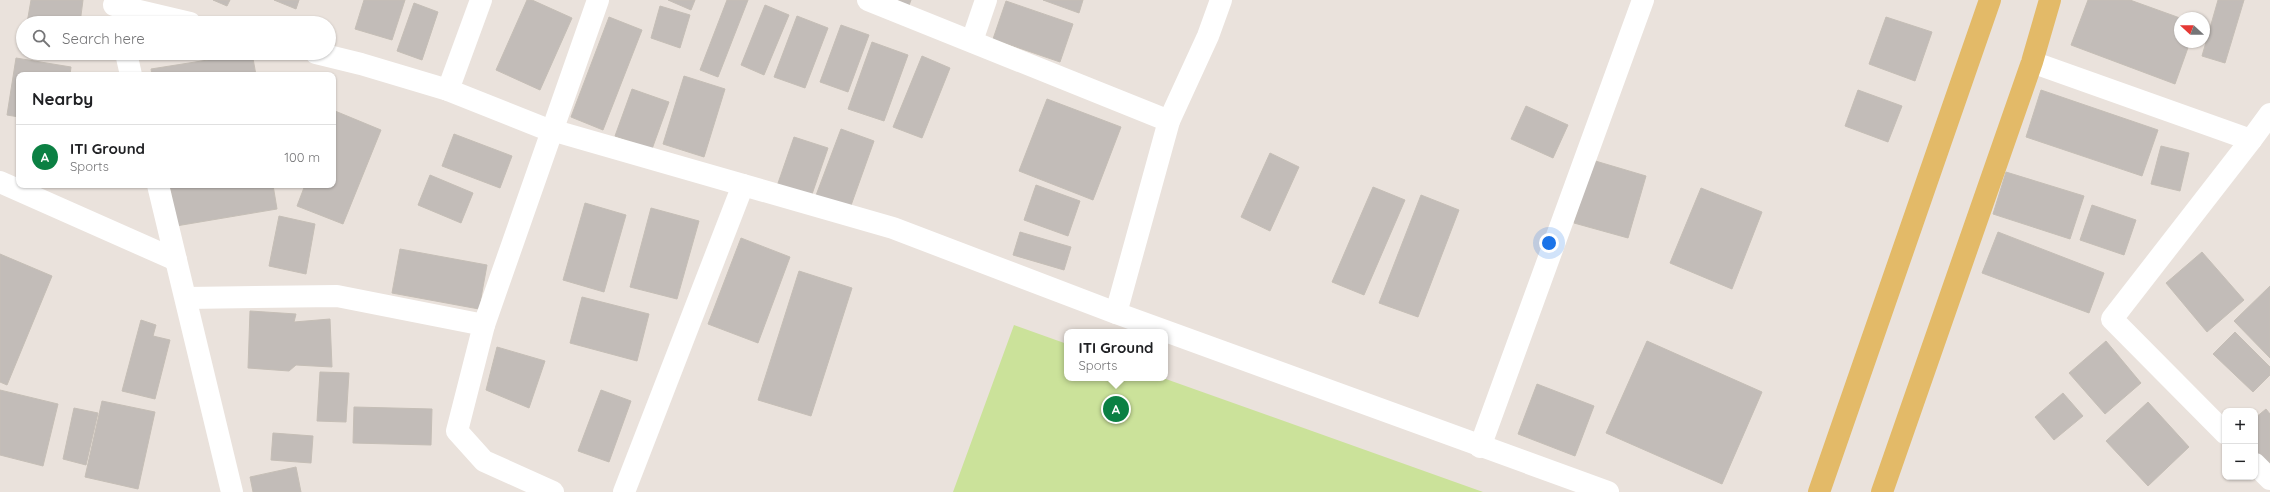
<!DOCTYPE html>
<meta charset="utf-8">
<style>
:root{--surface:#fff;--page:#f2f2f2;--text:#202124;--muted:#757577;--line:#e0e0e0;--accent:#0b8043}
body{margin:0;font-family:Quicksand,sans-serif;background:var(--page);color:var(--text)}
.controls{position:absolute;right:12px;bottom:12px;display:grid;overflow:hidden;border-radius:8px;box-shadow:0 1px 3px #0004}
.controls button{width:36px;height:36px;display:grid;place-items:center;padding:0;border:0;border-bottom:1px solid var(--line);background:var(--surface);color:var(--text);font:20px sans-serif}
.compass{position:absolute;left:2174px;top:12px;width:36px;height:36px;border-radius:50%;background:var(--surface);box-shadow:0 1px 3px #0004;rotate:291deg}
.you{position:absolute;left:1549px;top:243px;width:14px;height:14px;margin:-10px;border:3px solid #fff;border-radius:50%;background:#1a73e8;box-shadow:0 0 0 6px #1a73e833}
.badge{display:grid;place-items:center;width:26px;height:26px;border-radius:50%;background:var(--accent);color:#fff;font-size:13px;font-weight:700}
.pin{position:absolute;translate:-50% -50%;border:2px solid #fff;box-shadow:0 1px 4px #0006}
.popup{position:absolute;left:1064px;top:329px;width:104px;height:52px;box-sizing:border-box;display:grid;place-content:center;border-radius:8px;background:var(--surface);filter:drop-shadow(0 1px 3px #0005);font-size:13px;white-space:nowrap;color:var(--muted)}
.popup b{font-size:15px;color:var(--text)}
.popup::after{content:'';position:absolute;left:50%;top:100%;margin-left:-8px;border:8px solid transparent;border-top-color:var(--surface)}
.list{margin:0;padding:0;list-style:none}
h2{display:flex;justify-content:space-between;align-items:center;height:52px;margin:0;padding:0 16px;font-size:17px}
h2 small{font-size:13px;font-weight:400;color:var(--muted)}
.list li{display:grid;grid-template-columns:26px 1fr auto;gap:12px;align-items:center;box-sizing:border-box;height:64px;padding:0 16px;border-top:1px solid var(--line)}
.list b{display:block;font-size:15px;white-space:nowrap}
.list p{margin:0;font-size:13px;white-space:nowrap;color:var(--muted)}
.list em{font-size:13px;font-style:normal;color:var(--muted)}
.icon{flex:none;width:22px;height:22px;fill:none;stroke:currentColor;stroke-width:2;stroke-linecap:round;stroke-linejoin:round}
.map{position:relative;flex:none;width:2270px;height:492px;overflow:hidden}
.search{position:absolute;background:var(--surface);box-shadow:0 1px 3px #0004;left:16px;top:16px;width:320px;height:44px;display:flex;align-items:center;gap:10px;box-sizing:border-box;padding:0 14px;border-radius:22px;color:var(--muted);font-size:15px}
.panel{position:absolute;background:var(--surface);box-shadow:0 1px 3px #0004;left:16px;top:72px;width:320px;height:116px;border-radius:8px}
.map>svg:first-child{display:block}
</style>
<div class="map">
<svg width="2270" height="492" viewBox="0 0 2270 492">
<rect width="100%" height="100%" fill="#eae2dc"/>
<path fill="#cbe29a" d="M1014,325l53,19v34h96l320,114h-530z"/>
<g fill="#c2bcb8" stroke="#c5beb6">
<path d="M31,0h52l-3,23h-53z"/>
<path d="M213,0h17l-3,6z"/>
<path d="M274,0h25l-3,9z"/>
<path d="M364,0h41l-13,40 -37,-11z"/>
<path d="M527,0h5l40,18 -32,72 -44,-20z"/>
<path d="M668,0h27l-4,10z"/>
<path d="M727,0h21l-30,77 -18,-7z"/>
<path d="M886,0h25l-3,8z"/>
<path d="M1043,0h40l-4,13z"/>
<path d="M2088,0h42l50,18v24h10l-15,42 -104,-39z"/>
<path d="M2218,0h26l-19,63 -23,-7z"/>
<path d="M1006,1l67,23 -13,38 -67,-23z"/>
<path d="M414,3l24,9 -16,48 -25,-9z"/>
<path d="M765,5l24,10 -25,60 -23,-10z"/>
<path d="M660,6l30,9 -10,33 -29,-10z"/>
<path d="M797,16l31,12 -23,60 -31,-11z"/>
<path d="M609,17l33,13 -39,100 -32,-13z"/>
<path d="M1886,17l46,15 -17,49 -46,-17z"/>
<path d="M841,25l28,10 -21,57 -28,-10z"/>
<path d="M872,42l36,13 -24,66 -36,-12z"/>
<path d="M252,53l4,22h-104l-1,-6z"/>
<path d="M922,56l28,12 -28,70 -29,-11z"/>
<path d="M16,58l55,9 -1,8h-51v42l-12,-2z"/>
<path d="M684,76l41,13 -21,68 -41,-13z"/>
<path d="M632,89l37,13 -17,47 -37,-13z"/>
<path d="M1858,90l44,16 -14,36 -43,-16z"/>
<path d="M2041,90l117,40 -16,46 -116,-39z"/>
<path d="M1047,99l74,28 -28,73 -74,-29z"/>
<path d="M1526,106l42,19 -15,33 -42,-19z"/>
<path d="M335,111l46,19 -38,94 -46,-18 8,-21h28v-69z"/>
<path d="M841,129l33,12 -25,70 -34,-13z"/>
<path d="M454,134l58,22 -12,32 -58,-22z"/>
<path d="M794,137l34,11 -18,52 -34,-11z"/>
<path d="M2161,146l28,7 -9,38 -29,-7z"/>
<path d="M1270,153l29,14 -29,64 -29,-14z"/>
<path d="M1592,160l54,16 -18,62 -54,-15z"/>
<path d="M2006,172l78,24 -14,43 -77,-25z"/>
<path d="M430,175l43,18 -12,30 -43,-18z"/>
<path d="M170,185h103l4,24 -101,17z"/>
<path d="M1036,185l44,16 -12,35 -44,-16z"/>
<path d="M1373,187l32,13 -41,95 -32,-13z"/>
<path d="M1701,188l61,24 -30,77 -62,-26z"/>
<path d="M1421,195l38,15 -41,107 -39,-14z"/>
<path d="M585,203l41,12 -22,77 -41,-12z"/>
<path d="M2092,205l44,15 -12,35 -44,-15z"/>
<path d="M651,208l48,13 -22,78 -47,-12z"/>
<path d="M279,216l36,8 -9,50 -37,-8z"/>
<path d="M1020,232l51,15 -7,23 -51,-15z"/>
<path d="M1998,232l106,41 -15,40 -107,-40z"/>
<path d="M741,238l49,19 -32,86 -50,-19z"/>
<path d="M400,249l87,16 -8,44 -87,-16z"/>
<path d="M2202,252l42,48 -37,32 -41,-49z"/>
<path d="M0,254l52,22 -45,109 -7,-3z"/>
<path d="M799,271l53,17 -41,128 -53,-16z"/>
<path d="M2270,286v72l-36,-37z"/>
<path d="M582,297l67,17 -12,47 -67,-18z"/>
<path d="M250,311l46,3 -2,8 36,-3 2,48 -36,-2 -7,6 -41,-3z"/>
<path d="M141,320l15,5 -3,11 17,4 -15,59 -33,-8z"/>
<path d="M2235,332l35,35v8l-17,17 -40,-38z"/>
<path d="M1647,341l115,51 -40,92 -116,-51z"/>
<path d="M2106,341l35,42 -36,31 -36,-41z"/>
<path d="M497,347l48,14 -16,47 -43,-18z"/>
<path d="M320,372l29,1 -3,49 -29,-1z"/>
<path d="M1537,384l57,22 -19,50 -57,-22z"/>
<path d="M0,390l58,14 -15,62 -43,-11z"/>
<path d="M601,390l30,11 -22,61 -31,-11z"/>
<path d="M2063,393l20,23 -29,24 -19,-23z"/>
<path d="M102,401l53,11 -17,77 -53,-12z"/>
<path d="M2148,402l41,45 -41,39 -42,-45z"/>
<path d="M354,407l78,2 -1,36 -78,-2z"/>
<path d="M74,408l24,5 -12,52 -23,-6z"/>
<path d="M2266,409l4,5v53l-15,-12v-37z"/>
<path d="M273,433l40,3 -2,27 -40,-3z"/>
<path d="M296,467l5,25h-48l-3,-15z"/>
</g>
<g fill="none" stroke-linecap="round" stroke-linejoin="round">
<g stroke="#fff" stroke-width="22">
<path d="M868,0l301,121"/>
<path d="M114,5l76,18"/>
<path d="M972,41l14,-41"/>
<path d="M126,53l5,22"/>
<path d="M316,53l45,11 87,26 93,37 352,101 223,85 53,-192 39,-85 13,-36"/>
<path d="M2032,62l219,78 19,-26"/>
<path d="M448,90l33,-90"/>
<path d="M0,182l176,78 -18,-75"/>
<path d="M176,260l56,232"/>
<path d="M186,298l151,-2 147,29"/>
<path d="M1116,313l492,179"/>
<path d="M2225,433l-113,-114 139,-179"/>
<path d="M1480,447l163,-447"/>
<path d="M2255,464l15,15"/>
<path d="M553,492l-69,-31 -27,-30 27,-106 114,-325"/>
<path d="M624,492l119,-307"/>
</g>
<g stroke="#e3ba68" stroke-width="22">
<path d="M1819,492l171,-492"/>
<path d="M1882,492l150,-430 18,-62"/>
</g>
</g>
</svg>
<div class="controls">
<button>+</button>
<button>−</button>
</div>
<svg class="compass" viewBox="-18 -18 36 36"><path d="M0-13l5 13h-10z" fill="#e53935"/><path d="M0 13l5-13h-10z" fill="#757577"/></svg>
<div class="you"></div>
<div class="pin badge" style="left:1116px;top:409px">A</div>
<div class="popup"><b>ITI Ground</b>Sports</div>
<div class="search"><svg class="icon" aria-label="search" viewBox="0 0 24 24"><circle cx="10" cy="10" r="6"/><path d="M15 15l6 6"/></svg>Search here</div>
<section class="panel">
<h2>Nearby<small></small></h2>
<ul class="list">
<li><span class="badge">A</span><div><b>ITI Ground</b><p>Sports</p></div><em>100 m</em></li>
</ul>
</section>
</div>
